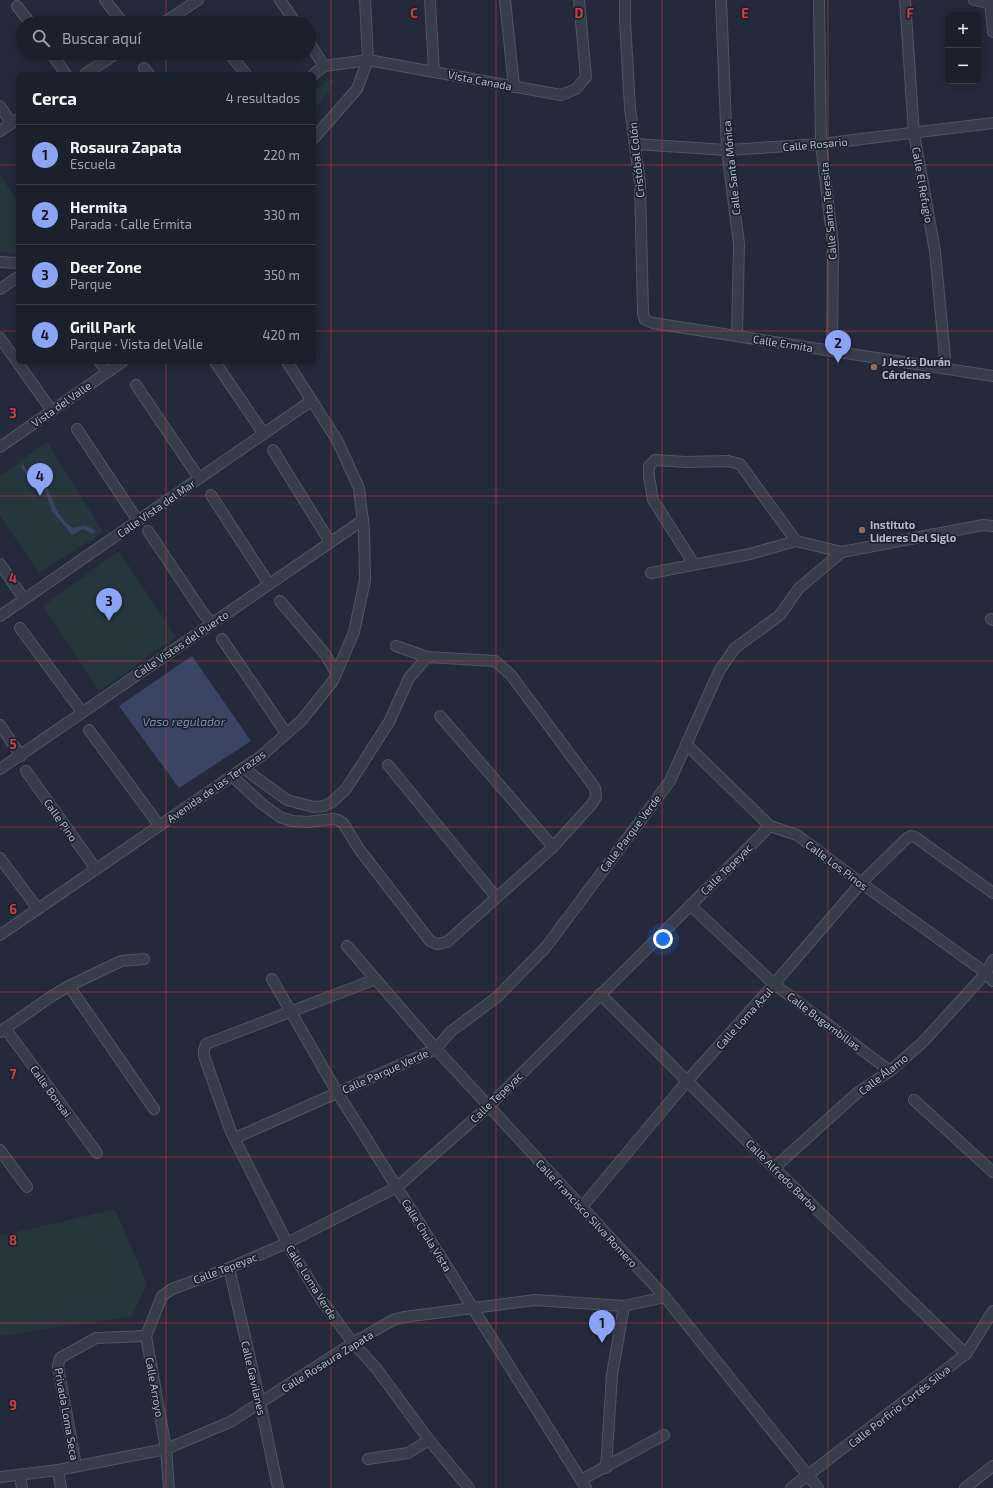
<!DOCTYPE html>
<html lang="es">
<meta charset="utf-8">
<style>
:root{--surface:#1b202d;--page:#242835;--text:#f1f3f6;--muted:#a0a3aa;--line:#393e49;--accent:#8ca4f4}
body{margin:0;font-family:"Exo 2",sans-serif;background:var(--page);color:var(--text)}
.controls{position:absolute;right:12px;top:12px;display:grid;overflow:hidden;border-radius:6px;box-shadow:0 2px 10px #0003}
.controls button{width:36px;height:36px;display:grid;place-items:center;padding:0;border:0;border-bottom:1px solid var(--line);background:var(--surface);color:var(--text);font:20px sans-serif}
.you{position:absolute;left:663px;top:939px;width:14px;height:14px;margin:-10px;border:3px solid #fff;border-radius:50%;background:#1a73e8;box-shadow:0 0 0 6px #1a73e833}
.badge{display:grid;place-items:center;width:26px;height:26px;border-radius:50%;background:var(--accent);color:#111;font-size:13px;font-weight:700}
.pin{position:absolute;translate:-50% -33px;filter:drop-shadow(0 1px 2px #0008)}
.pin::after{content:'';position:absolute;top:21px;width:14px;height:12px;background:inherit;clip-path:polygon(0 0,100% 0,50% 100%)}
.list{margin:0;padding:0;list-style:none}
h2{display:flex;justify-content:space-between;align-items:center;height:52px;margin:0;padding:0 16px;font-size:17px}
h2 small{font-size:13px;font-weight:400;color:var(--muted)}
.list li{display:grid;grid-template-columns:26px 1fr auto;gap:12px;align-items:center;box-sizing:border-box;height:60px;padding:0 16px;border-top:1px solid var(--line)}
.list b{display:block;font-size:15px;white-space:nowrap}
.list p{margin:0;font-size:13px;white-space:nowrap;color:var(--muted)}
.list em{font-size:13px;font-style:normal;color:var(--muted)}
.icon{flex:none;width:22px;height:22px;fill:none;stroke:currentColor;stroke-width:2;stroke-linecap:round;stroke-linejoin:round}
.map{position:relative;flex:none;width:993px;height:1488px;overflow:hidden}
.search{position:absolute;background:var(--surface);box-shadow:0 2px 10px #0003;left:16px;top:16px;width:300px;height:44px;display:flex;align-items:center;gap:10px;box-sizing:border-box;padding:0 14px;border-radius:22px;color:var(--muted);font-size:15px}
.panel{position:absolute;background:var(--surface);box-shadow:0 2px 10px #0003;left:16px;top:72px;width:300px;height:292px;border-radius:6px}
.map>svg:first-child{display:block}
</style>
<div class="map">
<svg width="993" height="1488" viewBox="0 0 993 1488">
<rect width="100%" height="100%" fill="#242a3c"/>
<g fill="#26363d">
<path d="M331,78l4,4 -21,28v-20z"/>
<path d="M0,175l18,27v52l-18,-2z"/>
<path d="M47,442l56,90 -64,41 -39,-57v-40z"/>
<path d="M119,551l57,86 -77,54 -56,-85z"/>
<path d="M115,1209l32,75 -15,32 -132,20v-100z"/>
</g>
<g fill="#3a4564">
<path d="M23,464l6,11 19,14 8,20 9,13 8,6 12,-3 11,6 -3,3 -10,-5 -11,6 -20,-24 -7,-21 -18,-14 -6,-10z"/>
<path d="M192,656l59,85 -72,47 -60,-82z"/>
</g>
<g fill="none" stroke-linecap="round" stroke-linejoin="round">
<defs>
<g id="street">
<path d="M105,0l18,23"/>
<path d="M280,0l16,23"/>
<path d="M430,0l4,72"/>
<path d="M505,0l9,87"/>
<path d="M625,0v21l5,87 10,76 3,129 2,7 8,3 340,53"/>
<path d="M721,0l6,150 12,94 -2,92"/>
<path d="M819,0l2,144 12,100 -1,107"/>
<path d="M905,0l9,134 21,117 11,118"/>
<path d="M974,0l19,4"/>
<path d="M990,0l3,32"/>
<path d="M17,6l13,17"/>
<path d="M163,23l35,-23"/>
<path d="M309,42l15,24"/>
<path d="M51,53l15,21"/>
<path d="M229,53l17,21"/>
<path d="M144,68l5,6"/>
<path d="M85,74l32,-21"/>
<path d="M314,74l10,-8 44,-6 193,35 15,-6 10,-12 -7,-77"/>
<path d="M0,106l11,17"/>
<path d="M0,131l18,-12"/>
<path d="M314,138l43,-49 11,-29 -3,-60"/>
<path d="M635,144l92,6 94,-6 172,-21"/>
<path d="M0,262l18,1"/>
<path d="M0,289l18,-12"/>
<path d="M0,338l52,73"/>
<path d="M100,362l7,10"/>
<path d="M215,362l49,72"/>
<path d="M136,385l63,93"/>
<path d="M77,429l61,92"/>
<path d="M0,447l122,-85"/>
<path d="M273,450l57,92"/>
<path d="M211,495l58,89"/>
<path d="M148,531l55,82 9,10"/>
<path d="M0,564l24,35"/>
<path d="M694,564l-41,-64 -4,-23v-11l6,-6 31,2 42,-1 12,3 56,77"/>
<path d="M651,573l99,-19 46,-13 46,11"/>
<path d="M280,601l45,53 11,19"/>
<path d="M0,616l311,-215"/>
<path d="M991,619l2,1"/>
<path d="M20,628l62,84"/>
<path d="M222,639l64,94"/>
<path d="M396,646l31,11"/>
<path d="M440,716l113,131"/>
<path d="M0,725l21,31"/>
<path d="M89,730l70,95"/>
<path d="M686,744l84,82 27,9 64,48 125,90 7,8"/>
<path d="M388,765l108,132"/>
<path d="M0,769l363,-249"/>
<path d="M26,771l70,98"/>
<path d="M232,776l30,28 18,13 12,4 15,1 26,-3 5,1 5,3 16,26 71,92 7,3 10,-2 106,-95 39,-43 4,-7 -1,-9 -84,-113 -16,-14 -68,-4 -18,21 -20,44 -43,67 -14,13 -8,4 -10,1 -27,-7 -44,-32"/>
<path d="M0,858l38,51"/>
<path d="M690,905l84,79 116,87"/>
<path d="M0,935l261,-179 41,-36 31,-39 21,-49 11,-52 -1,-49 -5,-43 -22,-48 -50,-78"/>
<path d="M347,946l89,103 229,248 153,191"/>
<path d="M272,979l65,113 249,396"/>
<path d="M376,979l-170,65 -2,6v6l27,76 56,111 33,55 33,45 23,25 53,72 40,48"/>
<path d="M69,986l85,123"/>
<path d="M600,994l174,174 192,186"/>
<path d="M5,1028l92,125"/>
<path d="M0,1032l52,-36 17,-10 52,-25 23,-2"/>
<path d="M914,1100l79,72"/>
<path d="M235,1138l201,-89 14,-17 47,-35 49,-50 124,-166 49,-110 16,-23 45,-33 19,-27 43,-36 141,-27 10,1"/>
<path d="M0,1150l27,37"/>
<path d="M774,1168l83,-75 33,-22 33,-29 63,-69 7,-13"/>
<path d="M582,1207l106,-127 86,-96 87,-101 46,-45 4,-2 4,1 78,56"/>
<path d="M229,1268l31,134 18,86"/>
<path d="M368,1459l40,-6 21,-13"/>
<path d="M76,1466l-18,-100 2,-8 36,-20 50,-2"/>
<path d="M606,1468l6,-93 12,-69"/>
<path d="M58,1470l3,18"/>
<path d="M20,1475l2,13"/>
<path d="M0,1477l58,-7 108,-21 64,-27 123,-79 40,-23 11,-3 131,-17 89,6 41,-9"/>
<path d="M581,1480l83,-45"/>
<path d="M169,1488l-3,-39 -20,-113 16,-40 10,-7 57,-21 58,-25 110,-56 92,-81 281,-280"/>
<path d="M791,1488l175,-134 27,-43"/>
<path d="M965,1488l28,-22"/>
</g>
</defs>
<use href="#street" stroke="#505564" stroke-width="12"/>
<use href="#street" stroke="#383d4c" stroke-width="10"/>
</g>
<path fill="none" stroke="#d13e40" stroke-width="1" stroke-opacity="0.55" d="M166,0v23M331,0v1488M496,0v1488M662,0v1488M828,0v1488M166,53v21M0,165h18M314,165h679M0,331h18M314,331h679M166,362v1126M0,496h993M0,661h993M0,827h993M0,992h993M0,1157h993M0,1323h993"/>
<g fill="#8d6e63" stroke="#1d2231" stroke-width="1.5">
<circle cx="874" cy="367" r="4"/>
<circle cx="862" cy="530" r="4"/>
</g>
<g text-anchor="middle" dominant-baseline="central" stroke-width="3.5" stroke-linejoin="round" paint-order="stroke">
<g font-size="11" fill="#b3b8c7" stroke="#1d2231">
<text transform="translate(480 80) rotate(11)">Vista Canada</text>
<text transform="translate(815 144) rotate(-5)">Calle Rosario</text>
<text transform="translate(636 160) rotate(-96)">Cristóbal Colón</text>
<text transform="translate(731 168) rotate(-96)">Calle Santa Mónica</text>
<text transform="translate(923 185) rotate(80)">Calle El Refugio</text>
<text transform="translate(828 211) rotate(-95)">Calle Santa Teresita</text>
<text transform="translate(783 343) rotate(9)">Calle Ermita</text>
<text transform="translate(61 404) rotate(-35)">Vista del Valle</text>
<text transform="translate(156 508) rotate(-35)">Calle Vista del Mar</text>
<text transform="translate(181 644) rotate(-34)">Calle Vistas del Puerto</text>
<text transform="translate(216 786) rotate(-35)">Avenida de las Terrazas</text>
<text transform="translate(61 820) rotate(55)">Calle Pino</text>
<text transform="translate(630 833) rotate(-53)">Calle Parque Verde</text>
<text transform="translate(837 865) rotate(37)">Calle Los Pinos</text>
<text transform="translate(726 869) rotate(-45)">Calle Tepeyac</text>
<text transform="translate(744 1018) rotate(-48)">Calle Loma Azul</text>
<text transform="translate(824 1021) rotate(37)">Calle Bugambilias</text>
<text transform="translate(385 1071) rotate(-24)">Calle Parque Verde</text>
<text transform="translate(883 1074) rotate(-38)">Calle Álamo</text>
<text transform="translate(51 1091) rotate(54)">Calle Bonsai</text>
<text transform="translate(496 1097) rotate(-44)">Calle Tepeyac</text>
<text transform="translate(782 1175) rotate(45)">Calle Alfredo Barba</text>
<text transform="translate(587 1213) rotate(47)">Calle Francisco Silva Romero</text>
<text transform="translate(427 1235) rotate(58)">Calle Chula Vista</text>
<text transform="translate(225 1268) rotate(-21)">Calle Tepeyac</text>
<text transform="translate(312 1282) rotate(58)">Calle Loma Verde</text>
<text transform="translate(327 1361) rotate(-32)">Calle Rosaura Zapata</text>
<text transform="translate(254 1378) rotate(77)">Calle Gavilanes</text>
<text transform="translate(155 1387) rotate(80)">Calle Arroyo</text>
<text transform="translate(899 1406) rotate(-38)">Calle Porfirio Cortés Silva</text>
<text transform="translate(67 1414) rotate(80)">Privada Loma Seca</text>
</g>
<g font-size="11" font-weight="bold" fill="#b3b8c7" stroke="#1d2231" text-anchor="start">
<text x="882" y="361">J Jesús Durán<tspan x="882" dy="13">Cárdenas</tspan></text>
<text x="870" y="524">Instituto<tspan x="870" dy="13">Lideres Del Siglo</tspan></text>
</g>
<g font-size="12" font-style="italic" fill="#7c8aae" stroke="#1d2231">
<text x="184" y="721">Vaso regulador</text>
</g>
</g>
<g font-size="13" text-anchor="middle" font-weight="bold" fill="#d13e40" stroke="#1d2231" stroke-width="3.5" stroke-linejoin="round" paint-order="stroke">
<text x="414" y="18">C</text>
<text x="579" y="18">D</text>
<text x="745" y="18">E</text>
<text x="910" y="18">F</text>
<text x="13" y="418">3</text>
<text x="13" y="583">4</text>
<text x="13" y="749">5</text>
<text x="13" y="914">6</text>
<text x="13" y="1079">7</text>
<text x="13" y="1245">8</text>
<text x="13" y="1410">9</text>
</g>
</svg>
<div class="controls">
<button>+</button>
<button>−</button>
</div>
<div class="you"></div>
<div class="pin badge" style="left:602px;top:1343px">1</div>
<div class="pin badge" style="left:838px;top:363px">2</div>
<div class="pin badge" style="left:109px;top:621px">3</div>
<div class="pin badge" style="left:40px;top:496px">4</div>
<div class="search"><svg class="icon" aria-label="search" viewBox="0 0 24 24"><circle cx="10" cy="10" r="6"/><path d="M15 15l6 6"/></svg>Buscar aquí</div>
<section class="panel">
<h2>Cerca<small>4 resultados</small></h2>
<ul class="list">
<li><span class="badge">1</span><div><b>Rosaura Zapata</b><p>Escuela</p></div><em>220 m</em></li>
<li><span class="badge">2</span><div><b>Hermita</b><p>Parada · Calle Ermita</p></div><em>330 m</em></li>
<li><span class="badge">3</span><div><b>Deer Zone</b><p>Parque</p></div><em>350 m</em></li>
<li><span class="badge">4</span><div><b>Grill Park</b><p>Parque · Vista del Valle</p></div><em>420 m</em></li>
</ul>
</section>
</div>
